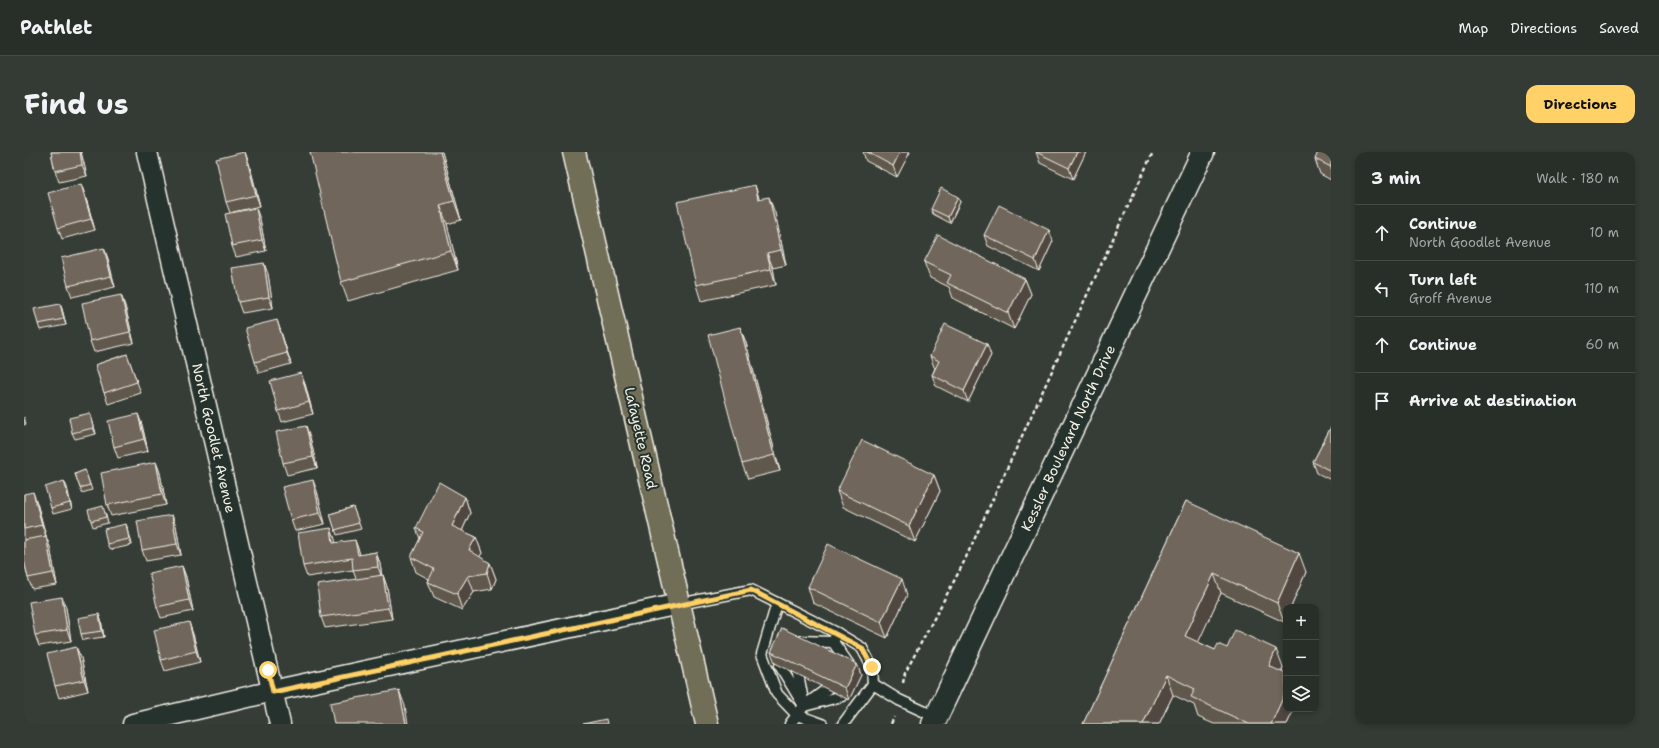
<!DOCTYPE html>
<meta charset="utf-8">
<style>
:root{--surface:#282e28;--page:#343a34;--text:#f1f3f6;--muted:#a5a8a8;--line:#444a45;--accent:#ffd166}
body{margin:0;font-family:"Shantell Sans",sans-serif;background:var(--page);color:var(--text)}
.controls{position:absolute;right:12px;bottom:12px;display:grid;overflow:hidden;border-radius:8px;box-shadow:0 2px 6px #0003}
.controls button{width:36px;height:36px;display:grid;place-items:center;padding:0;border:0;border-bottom:1px solid var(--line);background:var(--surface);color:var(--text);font:20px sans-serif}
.stop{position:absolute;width:12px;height:12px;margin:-9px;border:3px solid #ffd166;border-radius:50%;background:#fff}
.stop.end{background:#ffd166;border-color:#fff;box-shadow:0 1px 4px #0008}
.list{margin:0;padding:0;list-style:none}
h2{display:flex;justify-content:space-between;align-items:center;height:52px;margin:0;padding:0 16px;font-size:17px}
h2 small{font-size:13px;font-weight:400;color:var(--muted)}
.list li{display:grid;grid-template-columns:26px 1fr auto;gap:12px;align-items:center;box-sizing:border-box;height:56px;padding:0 16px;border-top:1px solid var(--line)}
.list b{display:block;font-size:15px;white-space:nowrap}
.list p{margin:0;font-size:13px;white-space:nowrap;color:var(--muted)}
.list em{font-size:13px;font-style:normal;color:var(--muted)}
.icon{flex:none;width:22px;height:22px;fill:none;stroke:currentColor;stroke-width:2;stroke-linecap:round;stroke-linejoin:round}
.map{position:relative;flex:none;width:1307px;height:572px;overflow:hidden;border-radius:12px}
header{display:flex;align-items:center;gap:24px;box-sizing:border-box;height:56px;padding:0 20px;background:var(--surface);border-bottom:1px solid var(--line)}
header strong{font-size:19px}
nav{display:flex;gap:22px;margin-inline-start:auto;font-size:14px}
.intro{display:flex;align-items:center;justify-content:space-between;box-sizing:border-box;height:96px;padding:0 24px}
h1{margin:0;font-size:28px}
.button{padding:10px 18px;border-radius:12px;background:var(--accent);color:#111;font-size:14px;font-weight:700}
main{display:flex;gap:24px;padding:0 24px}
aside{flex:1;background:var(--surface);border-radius:12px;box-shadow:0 2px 6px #0003}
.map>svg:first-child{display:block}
</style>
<header>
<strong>Pathlet</strong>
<nav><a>Map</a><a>Directions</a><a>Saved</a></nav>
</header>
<div class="intro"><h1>Find us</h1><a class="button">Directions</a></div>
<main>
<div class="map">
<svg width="1307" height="572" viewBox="0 0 1307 572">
<rect width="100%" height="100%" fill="#353d36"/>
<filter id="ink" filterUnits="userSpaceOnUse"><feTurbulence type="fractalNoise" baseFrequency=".025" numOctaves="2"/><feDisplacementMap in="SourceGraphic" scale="8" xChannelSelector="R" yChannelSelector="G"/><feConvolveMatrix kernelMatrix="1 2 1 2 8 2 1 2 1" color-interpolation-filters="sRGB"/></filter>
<g filter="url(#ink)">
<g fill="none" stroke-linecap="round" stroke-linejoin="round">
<defs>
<g id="service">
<path d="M753,451l-15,51 15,40 20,21 25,9"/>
<path d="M655,452l72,-14 86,43 -4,9"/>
<path d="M813,481l25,15 10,19 1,17 26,16 37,17"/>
<path d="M773,489l36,1 19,27"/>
<path d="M756,514l24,40 -6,-32"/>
<path d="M784,551l19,-14"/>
<path d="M766,572l14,-18 38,-10"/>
<path d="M819,572l30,-40"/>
</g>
<g id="minor">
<path d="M123,0l133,572"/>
<path d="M109,572l153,-36 393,-84"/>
</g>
<path id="secondary" d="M909,572l270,-572"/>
<path id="primary" d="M550,0l133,572"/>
</defs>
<use href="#service" stroke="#f4f1e8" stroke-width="13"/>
<use href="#minor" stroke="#f4f1e8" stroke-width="23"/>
<use href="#secondary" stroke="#f4f1e8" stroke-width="25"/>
<use href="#primary" stroke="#f4f1e8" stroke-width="25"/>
<g stroke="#f4f1e8" stroke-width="2.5" stroke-dasharray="4 3" stroke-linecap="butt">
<path d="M879,531l2,-10 57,-107 191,-414"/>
<path d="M867,572l3,-7"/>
</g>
<use href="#service" stroke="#26332d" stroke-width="10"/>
<use href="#minor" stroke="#26332d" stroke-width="20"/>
<use href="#secondary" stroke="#26332d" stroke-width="22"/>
<use href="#primary" stroke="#716e59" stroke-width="22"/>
</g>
<g fill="#61584e" stroke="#f4f1e8">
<path d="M27,0h30l6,24 -28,6 -4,-11z"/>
<path d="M418,0l19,68 -14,4 11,46 -110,31 -7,-19z"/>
<path d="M839,0h47l-13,25 -31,-16z"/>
<path d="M1012,0h50l-13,27 -33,-16z"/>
<path d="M1307,0v28l-11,-6 -5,-15z"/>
<path d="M225,11l11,43 -27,6 27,7 6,32 -30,6 -4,-11 -2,-33 -4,-11z"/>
<path d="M57,32l4,11 10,35 -33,9 -4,-11z"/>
<path d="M934,45l2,5 -10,21 -17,-9 -2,-5z"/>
<path d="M736,47l15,14 11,52 -13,3 3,17 -75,16 -5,-16z"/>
<path d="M960,83l69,6 -14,30 -51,-25z"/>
<path d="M80,96l4,11 7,28 -43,10 -4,-11z"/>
<path d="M900,110l101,17 6,15 -17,35 -61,-31 -4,-11 -19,-9z"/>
<path d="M244,122l5,34 -31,5 -4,-11z"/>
<path d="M97,143l4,11 9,37 -40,9 -4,-11z"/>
<path d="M36,152l2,5 4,16 -26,5 -2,-6z"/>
<path d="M716,175l6,16 34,128 -32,8 -6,-15z"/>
<path d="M257,180l10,32 -32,9 -4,-11z"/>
<path d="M103,202l14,39 -33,11 -13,-39z"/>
<path d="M967,203l-23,47 -32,-16 -4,-11 3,-7 -1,-1 -4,-11z"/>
<path d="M281,232l8,30 -31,8 -4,-11z"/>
<path d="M66,261l2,6 4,15 -21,5 -3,-6z"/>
<path d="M114,262l4,11 6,26 -30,7 -4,-11z"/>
<path d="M0,265l2,7 -2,1z"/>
<path d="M1307,275v53l-14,-7 -4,-11z"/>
<path d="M286,285l7,31 -30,7 -4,-12z"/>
<path d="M132,310l4,11 6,32 -55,11 -4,-11z"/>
<path d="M61,318l7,20 -10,3 -7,-19z"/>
<path d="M910,323l6,16 -25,51 -72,-35 -6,-16z"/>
<path d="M40,329l8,28 -19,5 -2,-6z"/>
<path d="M293,339l8,33 -30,7 -4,-11z"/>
<path d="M0,342l13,9 9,33 -4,1 8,10 7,38 -25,4 -4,-11 -4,-18z"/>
<path d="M441,345l5,16 -8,18 14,6 6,16 -3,4 11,6 6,16 -4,10 -18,3 -12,18 -28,-13 -6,-15 1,-3 -13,-7 -5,-15 9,-18 -4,-11z"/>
<path d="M1162,349l120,71 -15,35h-5v10l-2,5 -63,-29 -23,49 17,8 12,-2 56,20 -1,4 4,37h8l-7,15h-73l-16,-7 -4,-12 -21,-10 -14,29h-76z"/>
<path d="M329,355l8,22 -24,6 -7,-21z"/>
<path d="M81,360l3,11 -15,4 -2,-6z"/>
<path d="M148,363l4,11 5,29 -35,6 -4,-11z"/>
<path d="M307,376l4,15 24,8 1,4 16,-3 4,12 2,12 1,-1 4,12 5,32 -67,9 -4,-11 35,-38 -3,-9 -46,7 -4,-11z"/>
<path d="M104,377l4,16 -22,5 -3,-6z"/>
<path d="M158,414l4,11 7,34 -32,7 -4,-11z"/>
<path d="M784,435l99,8 -20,43 -74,-35z"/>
<path d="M42,456l5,33 -32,5 -4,-11z"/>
<path d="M77,468l3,17 -21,3 -2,-6z"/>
<path d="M169,482l7,28 -35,9 -4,-11z"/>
<path d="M52,495l5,11 7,33 -29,7 -4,-12z"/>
<path d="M747,500l86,12 4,11 -12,25 -74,-37z"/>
</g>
<g fill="#4f4740" stroke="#f4f1e8">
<path d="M56,0h1l6,24 -5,-11z"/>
<path d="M221,0l4,11 11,43 -4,-11z"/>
<path d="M416,0h2l19,68 -7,-19z"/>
<path d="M876,0h10l-13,25 -4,-11z"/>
<path d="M1053,0h9l-13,27 -4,-11z"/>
<path d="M57,32l4,11 10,35 -4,-11z"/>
<path d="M731,33l5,16 -2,-2z"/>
<path d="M745,45l6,16 11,52 -5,-15z"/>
<path d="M934,45l2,5 -10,21 -2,-6z"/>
<path d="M416,53l7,19 11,46 -7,-19z"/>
<path d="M232,56l4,11 6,32 -4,-11z"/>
<path d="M1025,78l4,11 -14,30 -4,-11z"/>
<path d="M80,96l4,11 7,28 -4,-11z"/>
<path d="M743,101l6,15 3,17 -5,-16z"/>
<path d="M240,111l4,11 5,34 -4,-11z"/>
<path d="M1001,127l6,15 -17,35 -6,-16z"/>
<path d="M97,143l4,11 9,37 -4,-11z"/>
<path d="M36,152l2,5 4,16 -2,-6z"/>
<path d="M253,168l4,12 10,32 -4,-11z"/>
<path d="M716,175l6,16 34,128 -6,-16z"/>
<path d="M963,192l4,11 -23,47 -4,-11z"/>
<path d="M277,221l4,11 8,30 -4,-12z"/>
<path d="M66,261l2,6 4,15 -3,-6z"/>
<path d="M114,262l4,11 6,26 -4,-12z"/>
<path d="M282,274l4,11 7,31 -4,-11z"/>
<path d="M132,310l4,11 6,32 -4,-11z"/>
<path d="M910,323l6,16 -25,51 -6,-16z"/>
<path d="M289,328l4,11 8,33 -5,-11z"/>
<path d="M40,329l3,6 5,22 -2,-6z"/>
<path d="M9,340l4,11 9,33 -4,-11z"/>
<path d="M441,345l5,16 -13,29 -5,-16z"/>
<path d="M148,363l4,11 5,29 -4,-11z"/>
<path d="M102,372l2,5 4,16 -3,-6z"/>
<path d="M307,376l4,11 2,15 -4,-11z"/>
<path d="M22,384l4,11 7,38 -4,-12z"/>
<path d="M452,385l6,16 -8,13 -5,-16z"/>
<path d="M331,388l4,11 3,15 -4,-11z"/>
<path d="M352,400l4,12 2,14 -4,-11z"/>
<path d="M1275,401l7,19 -15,35h-5v10l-2,5 -7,-19z"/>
<path d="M466,411l6,16 -4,10 -5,-16z"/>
<path d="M158,414l4,11 7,34 -4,-11z"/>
<path d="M1190,422l7,19 -29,63 -7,-20z"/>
<path d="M359,423l4,12 5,32 -4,-11z"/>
<path d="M444,424l6,16 -12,18 -5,-16z"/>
<path d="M878,427l5,16 -20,43 -6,-16z"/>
<path d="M38,445l4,11 5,33 -4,-11z"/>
<path d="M75,462l2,6 3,17 -2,-6z"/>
<path d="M165,470l4,12 7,28 -4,-11z"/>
<path d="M52,495l5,11 7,33 -4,-11z"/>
<path d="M1252,497l7,19 -7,17 -7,-19z"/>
<path d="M833,512l4,11 -12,25 -4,-12z"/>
<path d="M1142,523l7,20 -14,29h-16z"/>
<path d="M375,538l6,16 3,18h-2z"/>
<path d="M1262,539v18h8l-7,15h-16z"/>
</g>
<g fill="#71665b" stroke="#f4f1e8">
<path d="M27,0h29l2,13 -27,6z"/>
<path d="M220,0h1l11,43 -30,7 -10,-43z"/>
<path d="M286,0h130l14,49 -14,4 11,46 -110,31z"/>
<path d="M843,0h33l-7,14z"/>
<path d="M1012,0h41l-8,16z"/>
<path d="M1294,0h13v15l-16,-8z"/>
<path d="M57,32l10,35 -33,9 -10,-35z"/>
<path d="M731,33l3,14 11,-2 12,53 -14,3 4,16 -75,16 -19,-83z"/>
<path d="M917,36l17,9 -10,20 -17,-8z"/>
<path d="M975,53l50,25 -14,30 -51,-25z"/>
<path d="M232,56l6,32 -30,6 -7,-32z"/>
<path d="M914,83l87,44 -17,34 -61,-30 4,-8 -27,-13z"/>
<path d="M80,96l7,28 -43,10 -7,-28z"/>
<path d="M240,111l5,34 -31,5 -6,-34z"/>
<path d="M97,143l9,37 -40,9 -8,-38z"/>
<path d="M36,152l4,15 -26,5 -4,-15z"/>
<path d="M253,168l10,33 -32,9 -10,-34z"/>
<path d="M921,172l42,20 -23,47 -32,-16 7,-14 -9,-5z"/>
<path d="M716,175l34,128 -32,9 -34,-129z"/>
<path d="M103,202l10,28 -33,11 -9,-28z"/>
<path d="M277,221l8,29 -31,9 -8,-30z"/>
<path d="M66,261l3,15 -21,5 -3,-15z"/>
<path d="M114,262l6,25 -30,8 -6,-26z"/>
<path d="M282,274l7,31 -30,6 -7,-31z"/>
<path d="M1307,275v44l-18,-9z"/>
<path d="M838,288l72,35 -25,51 -72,-35z"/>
<path d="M132,310l6,32 -55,11 -6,-32z"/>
<path d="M61,318l5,15 -10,3 -5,-14z"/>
<path d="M289,328l7,33 -29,7 -9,-33z"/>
<path d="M40,329l6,22 -19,5 -6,-21z"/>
<path d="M415,330l26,15 -13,29 24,11 -7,13 21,13 -3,10 -19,3 -11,18 -29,-12 6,-13 -23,-12 12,-25 -7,-4z"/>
<path d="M9,340l9,33 -18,4v-35z"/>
<path d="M1162,349l113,52 -22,50 -63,-29 -29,62 30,14 3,-6 9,4 8,-18 41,19 -7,17 17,8v17l-15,33h-22l-58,-27 4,-8 -29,-14 -23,49h-60z"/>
<path d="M79,354l3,11 -15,4 -3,-11z"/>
<path d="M329,355l6,16 -24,7 -5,-16z"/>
<path d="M148,363l5,29 -35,6 -5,-29z"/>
<path d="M102,372l3,15 -22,5 -3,-15z"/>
<path d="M307,376l2,15 22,-3 3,15 18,-3 2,15 -25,3 -1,-12 -49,8 -5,-33z"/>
<path d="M22,384l7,37 -25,5 -4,-18v-20z"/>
<path d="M804,392l74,35 -21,43 -73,-35z"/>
<path d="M158,414l7,34 -32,7 -8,-34z"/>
<path d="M359,423l5,33 -67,9 -4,-32z"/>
<path d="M38,445l5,33 -32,5 -6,-33z"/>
<path d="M75,462l3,17 -21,3 -3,-16z"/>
<path d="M165,470l7,29 -35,9 -7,-30z"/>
<path d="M758,476l75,36 -12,24 -74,-36z"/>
<path d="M52,495l8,33 -29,6 -8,-32z"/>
<path d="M375,538l7,34h-72l-4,-21z"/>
<path d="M582,567l1,5h-24z"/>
</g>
</g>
<g fill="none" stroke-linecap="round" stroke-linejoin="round" filter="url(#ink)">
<path stroke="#ffd166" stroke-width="5" d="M244,518l5,22 478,-102 111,58 10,19"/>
</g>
<g text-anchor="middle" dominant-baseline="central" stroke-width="4" stroke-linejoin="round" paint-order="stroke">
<g font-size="14" fill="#f4f1e8" stroke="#26332d">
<text transform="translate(190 286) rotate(77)">North Goodlet Avenue</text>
<text transform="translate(617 286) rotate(77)">Lafayette Road</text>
<text transform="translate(1044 286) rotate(-65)">Kessler Boulevard North Drive</text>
</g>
</g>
</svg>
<div class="controls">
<button>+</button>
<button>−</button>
<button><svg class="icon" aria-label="layers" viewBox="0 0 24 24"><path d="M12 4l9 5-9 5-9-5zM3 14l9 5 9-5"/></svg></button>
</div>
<div class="stop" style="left:244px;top:518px"></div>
<div class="stop end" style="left:848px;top:515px"></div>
</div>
<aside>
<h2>3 min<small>Walk · 180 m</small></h2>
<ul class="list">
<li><svg class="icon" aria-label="ahead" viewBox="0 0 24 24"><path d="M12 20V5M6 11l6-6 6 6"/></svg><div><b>Continue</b><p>North Goodlet Avenue</p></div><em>10 m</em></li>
<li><svg class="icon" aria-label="left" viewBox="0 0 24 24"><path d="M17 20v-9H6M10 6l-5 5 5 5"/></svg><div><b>Turn left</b><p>Groff Avenue</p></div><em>110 m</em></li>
<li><svg class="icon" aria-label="ahead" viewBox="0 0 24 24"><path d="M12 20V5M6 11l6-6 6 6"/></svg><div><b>Continue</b></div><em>60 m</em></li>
<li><svg class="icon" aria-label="arrive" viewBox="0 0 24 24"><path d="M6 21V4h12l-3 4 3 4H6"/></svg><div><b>Arrive at destination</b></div></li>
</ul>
</aside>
</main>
